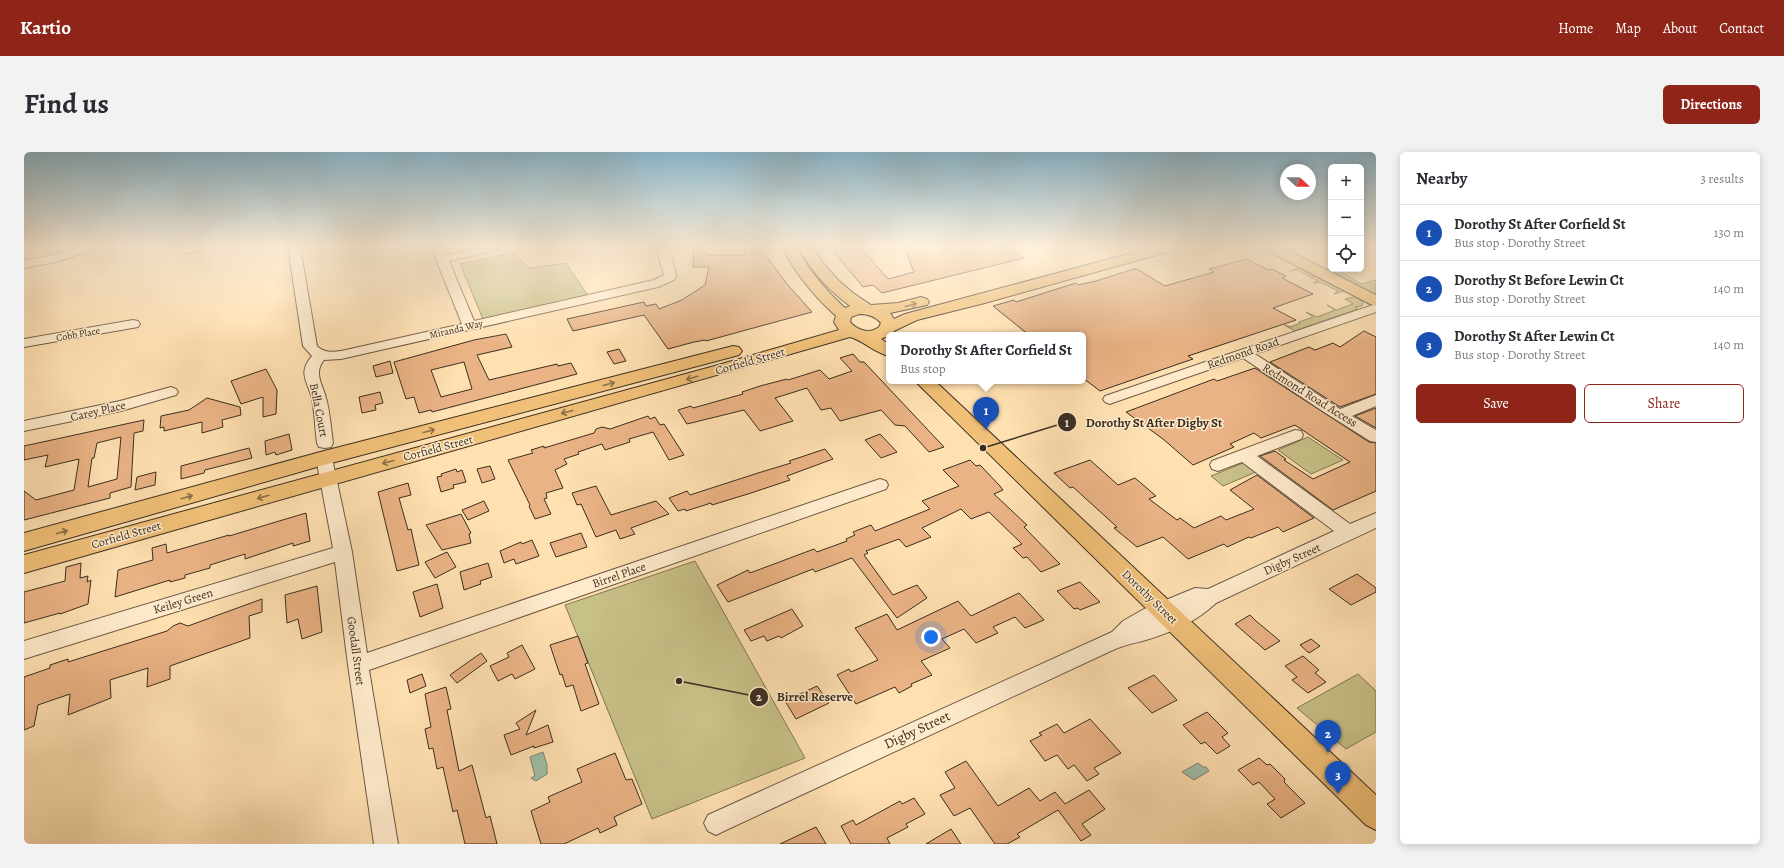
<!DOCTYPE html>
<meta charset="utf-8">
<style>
:root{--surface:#fff;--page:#f2f2f3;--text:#2b2b33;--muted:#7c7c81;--line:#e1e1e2;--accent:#8f2418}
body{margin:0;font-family:Alegreya,serif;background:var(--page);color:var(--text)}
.controls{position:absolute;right:12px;top:12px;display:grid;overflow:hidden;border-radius:6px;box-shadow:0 2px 10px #0003}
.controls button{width:36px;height:36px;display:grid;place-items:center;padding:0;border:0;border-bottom:1px solid var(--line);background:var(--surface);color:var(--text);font:20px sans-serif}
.compass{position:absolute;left:1256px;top:12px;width:36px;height:36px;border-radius:50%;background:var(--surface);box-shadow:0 2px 10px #0003;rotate:111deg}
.you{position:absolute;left:907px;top:485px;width:14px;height:14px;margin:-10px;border:3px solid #fff;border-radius:50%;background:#1a73e8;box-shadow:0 0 0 6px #1a73e833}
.badge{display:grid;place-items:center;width:26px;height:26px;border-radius:50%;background:var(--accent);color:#fff;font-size:13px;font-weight:700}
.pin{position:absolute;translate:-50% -33px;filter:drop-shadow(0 1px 2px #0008)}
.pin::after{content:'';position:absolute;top:21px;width:14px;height:12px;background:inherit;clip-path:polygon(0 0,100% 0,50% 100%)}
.popup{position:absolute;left:862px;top:180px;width:200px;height:52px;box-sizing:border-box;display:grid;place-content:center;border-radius:6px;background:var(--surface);filter:drop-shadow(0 1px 3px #0005);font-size:13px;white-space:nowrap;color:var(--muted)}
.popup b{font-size:15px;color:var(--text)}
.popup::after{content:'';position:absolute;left:50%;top:100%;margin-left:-8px;border:8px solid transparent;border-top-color:var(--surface)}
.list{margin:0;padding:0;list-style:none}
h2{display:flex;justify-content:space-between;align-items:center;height:52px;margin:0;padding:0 16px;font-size:17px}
h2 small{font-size:13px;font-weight:400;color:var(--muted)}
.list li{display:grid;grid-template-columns:26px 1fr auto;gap:12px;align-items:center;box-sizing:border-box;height:56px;padding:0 16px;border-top:1px solid var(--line)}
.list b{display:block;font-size:15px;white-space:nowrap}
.list p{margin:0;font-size:13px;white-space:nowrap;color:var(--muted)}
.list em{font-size:13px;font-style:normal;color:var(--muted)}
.actions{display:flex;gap:8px;padding:12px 16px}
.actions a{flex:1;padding:9px 0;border:1px solid var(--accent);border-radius:6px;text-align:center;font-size:14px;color:var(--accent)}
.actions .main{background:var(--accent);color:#fff}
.icon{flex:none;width:22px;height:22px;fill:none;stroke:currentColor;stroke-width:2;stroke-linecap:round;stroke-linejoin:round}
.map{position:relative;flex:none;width:1352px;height:692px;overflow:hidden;border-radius:6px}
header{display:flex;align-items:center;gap:24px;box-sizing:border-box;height:56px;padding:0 20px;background:var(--accent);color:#fff}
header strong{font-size:19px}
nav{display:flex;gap:22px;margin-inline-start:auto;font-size:14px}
.intro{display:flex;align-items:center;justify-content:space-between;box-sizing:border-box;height:96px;padding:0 24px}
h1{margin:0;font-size:28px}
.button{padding:10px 18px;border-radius:6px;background:var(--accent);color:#fff;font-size:14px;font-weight:700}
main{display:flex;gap:24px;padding:0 24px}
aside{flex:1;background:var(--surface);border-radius:6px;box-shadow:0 2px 10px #0003}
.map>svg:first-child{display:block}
</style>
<header>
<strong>Kartio</strong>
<nav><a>Home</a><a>Map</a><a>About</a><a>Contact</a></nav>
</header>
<div class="intro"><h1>Find us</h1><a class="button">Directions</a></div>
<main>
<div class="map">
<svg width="1352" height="692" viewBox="0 0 1352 692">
<rect width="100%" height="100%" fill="#ffe0b1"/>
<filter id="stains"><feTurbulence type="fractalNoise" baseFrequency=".005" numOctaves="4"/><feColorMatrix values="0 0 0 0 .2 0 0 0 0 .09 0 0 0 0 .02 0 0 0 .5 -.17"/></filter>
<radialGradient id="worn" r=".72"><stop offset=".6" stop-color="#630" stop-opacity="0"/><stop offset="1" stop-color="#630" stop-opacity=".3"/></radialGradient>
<g fill="#c7c087" stroke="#817754">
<path d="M490,101l15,15 37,-5 22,33 -105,23 -23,-55z"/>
<path d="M1278,115l43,24 -11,3 4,-3 -18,-9 -7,1 5,-2 -20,-11 -8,1z"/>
<path d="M1307,115v2h4l26,15 15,-4v15l-51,-26z"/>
<path d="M1333,144l6,7 -1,3 -7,1 3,2 -63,22 -11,-6 7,2 9,-4 -1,-1 14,-5 -7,-5 11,5 18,-7 -8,-5 9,5 17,-6 -8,-5z"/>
<path d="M1284,285l35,23 -32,14 -33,-24z"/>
<path d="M1219,311l13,9 -33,14 -12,-10z"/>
<path d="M671,409l110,197 -153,61 -87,-214z"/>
<path d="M1334,522l18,17v41l-30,17 -49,-41z"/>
</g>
<g fill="#a0bda9" stroke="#788473">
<path d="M519,600l4,13v9l-11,7 -5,-3 4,-2 -5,-19z"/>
<path d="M1174,611l5,4h3l3,4 -15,9 -12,-8z"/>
</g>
<g fill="#eab385" stroke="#3b2e21" fill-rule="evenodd">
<path d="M670,95h12v8h40l-2,-5 16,-2 27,36 25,28 -106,29 -1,-1 -11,2 -26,7 -24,-34 -71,16 -6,-12 77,-17 2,4 10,-2 3,5 23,-9 23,-15 4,-18h-16z"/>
<path d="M808,95h28l28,32 26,-7 -10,-25h104l16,11 -142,35 -9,-8 -10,2 -30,-36h2z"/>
<path d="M1223,107l21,11 4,-1 14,7 -4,2 31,16 -40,14 23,12 -108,36 5,3 -93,32 -17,-13v-43h-54l-36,-29 21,-6 2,2 60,-19 2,2 18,-4 38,-12h3l28,17 49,-14 -5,-3z"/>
<path d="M1340,179l12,6v57l-36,13 -70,-45 39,-15 6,3 18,-7 7,4z"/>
<path d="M482,182l6,13 -35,8 12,25 68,-16 1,2 13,-3 6,11 -145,38 -1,-2 -12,3 -5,-16 -8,2 -12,-37 80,-22zM440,210l8,27 -31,8 -10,-27z"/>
<path d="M595,197l7,12 -12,3 -7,-12z"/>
<path d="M829,202l7,8h4l80,85 -15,5 -24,-26 -10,-1 -14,-15 -41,11 -9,-13 -10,2 -14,-22 -32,10 18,23 -33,10 -16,-21 -57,14 -9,-14 13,-4 2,2 50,-14 -1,-2 18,-6 27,-7 1,1 32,-10 9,9 23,-8 -12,-13z"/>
<path d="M366,209l3,12 -17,4 -3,-11z"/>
<path d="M1231,216l114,74 7,1v48l-43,19 -73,-54 15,-5 11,8 -2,1 29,19 37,-17 -55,-37 -34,13 -7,-5 -24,11 4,3 -41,18 -30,-26 -37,-27 88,-33 3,2z"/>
<path d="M242,217l11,21 -1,24 -13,3v-20l-22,7 -10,-23z"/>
<path d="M356,240l3,11 -8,2 1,5 -14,3 -3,-16z"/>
<path d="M183,246l33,9 1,8 -19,5 1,7 -21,6v-11l-38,9v-4l-4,1 1,-12 28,-6z"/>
<path d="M1352,256v20l-21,-12z"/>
<path d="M624,264l2,3 5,-2 5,8 4,-1 20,31 -15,5 -16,-28 -24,7 1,3 -25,8 -3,-6 -24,8 1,2 -15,5 3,5 -12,6 8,18 -17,5 1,5 -3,1 7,15 -16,5 -6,-13 1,-1 -22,-45 25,-7 -2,-3 13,-4v2l50,-15 2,-4 6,-2 8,2z"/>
<path d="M120,268l-1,11 -9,2 -3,54 -21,6v5l-86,22v-29l12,9 38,-10 5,-31 -34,8 3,-12 -24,5v-14zM97,285l-4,42 -29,8 4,-29h2l3,-15z"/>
<path d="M265,282l3,16 -16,5 -1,-3 -9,3 -1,-14z"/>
<path d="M856,282l17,18 -16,6 -16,-18z"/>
<path d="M225,296l3,10 -47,12 -1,3 -23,6v-13z"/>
<path d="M801,297l8,10 -46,17 3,4 -39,13 -39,12 -1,-2 -25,8 -1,-2 -7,2 -9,-13 18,-7 3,4 68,-22 33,-10 -2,-2z"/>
<path d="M946,308l6,6 4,-1 20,21 3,4 -9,4 33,31 -3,2 36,37 -19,8 -14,-15 -4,1 -10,-10 9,-4 -33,-32 -18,7 -10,-10 -39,19 9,9 -25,10 -7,-8 -33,12 2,2 -4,2 29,40 24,-10 10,13 -30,20 -45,-60 -37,14 -2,-3 -85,33 -11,-17 31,-15 2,3 64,-24 3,3 30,-11 -1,-2 9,-4 -2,-3 18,-7 4,6 55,-22 -8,-8 37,-15 -16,-16z"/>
<path d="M1066,308l28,25 17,-7 21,18 -7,3 28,21 3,-2 14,10 27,-12 5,4 28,-11 -24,-19 27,-15 57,43 -31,14 -5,-5 -27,11 -2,-1 -22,10 -3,-3 -36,15 -25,-22 -26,10 -23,-19 3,-1 -44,-40 -3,1 -16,-15z"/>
<path d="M466,314l5,13 -13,4 -5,-14z"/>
<path d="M432,317l1,3 5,-2 4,12 -13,3 1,3 -13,4 -4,-15 5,-1 -1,-2z"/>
<path d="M132,320l-1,13 -20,5 2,-13z"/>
<path d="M384,331l3,12 -12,3 9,32 3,-1 8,36 -22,6 -19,-79z"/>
<path d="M572,334l15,29 45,-14 13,13 -38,14 4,6 -15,5 -4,-9 -20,7 -15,-33 -4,1 -5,-12z"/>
<path d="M460,349l5,10 -21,9 -6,-10z"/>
<path d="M282,361l4,28 -17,5v-3l-48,16v-5l-35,11v3l-25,7v3l-15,4v-2l-55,17 3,-27 35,-10 -1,-12 14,-4 1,9 62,-18v1z"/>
<path d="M437,362l10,19 -2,1 2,9 -29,7 -16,-25z"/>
<path d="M557,381l6,14 -31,10 -6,-14z"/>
<path d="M508,388l7,16 -23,8 -2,-5 -10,4 -4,-12 21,-9 1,2z"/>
<path d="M423,400l9,15 -21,11 -10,-16z"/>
<path d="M57,411l-1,15 8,-2 -1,6 4,-2 -3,24 -28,10v-1l-36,10v-31l41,-11 1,-14z"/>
<path d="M464,411l4,14 -12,4 1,3 -17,6 -4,-18z"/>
<path d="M1333,422l19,14v4l-25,13 -22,-16z"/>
<path d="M1056,430l20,20 -20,8 -2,-2 -4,1 -17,-18z"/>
<path d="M413,432l6,24 -23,9 -7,-25z"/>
<path d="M293,434l5,46 -20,7 -4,-20 -11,4 -2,-28z"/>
<path d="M995,441l25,27 -19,8 -10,-11 -22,10 5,6 -22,10 -12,-14 -22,10 8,9 -29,13 11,14 -21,9 1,2 -13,7 -4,-6 -39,17 -19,-29 12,-6 2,3 27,-12 -23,-32 32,-14 10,16 61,-29 13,15z"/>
<path d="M238,447v13l-13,4 1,22 -80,28v13l-23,8 1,-19 -38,12 1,18 -43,17 2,-21 -32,11 -4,21 -10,4v-53l26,-9v-3l18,-6v3l99,-31 6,-5 7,-3 8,3z"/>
<path d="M768,457l11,17 -22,12 -2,-2 -12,5 -3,-5 -13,5 -7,-11z"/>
<path d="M1226,463l6,6 24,20 -15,9 -30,-26z"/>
<path d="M554,484l10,27 -3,1 14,40 -18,7 -8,-26 -7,2 -4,-13 -2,1 -10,-30z"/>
<path d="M1287,487l9,7 -11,7 -9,-8z"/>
<path d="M498,493l13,24 -20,10 -3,-5 -14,7 -8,-15 19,-9 -2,-4z"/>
<path d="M457,501l6,8 -30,22 -7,-8z"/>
<path d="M1279,504l16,14 -4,3 11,9 -18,11 -16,-13 5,-3 -12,-11z"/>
<path d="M398,522l4,12 -16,7 -3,-13z"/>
<path d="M1130,523l23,25 -25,13 -24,-25z"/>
<path d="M793,534l12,17 -33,16 -11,-18z"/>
<path d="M422,535l5,22 -4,1 12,61 13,-6 14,53 4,-2 7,28h-32l-8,-34 -4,2 -10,-45 -6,2 -4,-21 -4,1 -4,-20 6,-2 -6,-33z"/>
<path d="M512,558l-10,25 22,-10 5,17 -19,6v-2l-23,9 -7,-20 16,-6 -4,-6z"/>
<path d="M1183,560l21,21 -6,4 8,9 -13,8 -12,-12 -4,2 -18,-19z"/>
<path d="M1066,567l31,34 -27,15 5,6 -12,7 -13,-16 -6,4 -11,-14 -12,6 -15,-20 12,-6 -3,-2 18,-9 7,9z"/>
<path d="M591,601l11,27 6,-1 10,25 -28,13 3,8 -17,8 -2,-5 -34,16h-23l-10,-33 19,-9 -2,-5 34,-15 -5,-13z"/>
<path d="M1235,606l8,7 3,-1 15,15 -1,3 21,21 -24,15 -14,-14 8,-5 -16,-17 -6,3 -15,-15z"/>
<path d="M942,609l32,45 31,-18 11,13 15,-9 10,12 24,-14 16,19 -23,15 9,11 -10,6 -23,-31 -41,24 3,3 -13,7h-12l-25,-36 -16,8 -14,-21 15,-7 -10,-16z"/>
<path d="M890,646l11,16 -19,10 2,3 -21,11 3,6h-39l-10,-18 12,-6 3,5 44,-24 2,3z"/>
<path d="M792,675l10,17h-46z"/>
<path d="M927,677l10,15h-35z"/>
</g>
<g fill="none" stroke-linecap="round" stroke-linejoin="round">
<defs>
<g id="minor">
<path d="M56,95h18l-2,2 -40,13 -32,6v-8l26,-4z"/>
<path d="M158,95h36l-6,3 -26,3 -4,-2 -2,-2z"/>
<path d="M264,95h12l17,99c7,7 15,6 24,5l121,-27 -31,-77h12l3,8 35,-8h21l-2,2 -51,12 25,60 180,-41 10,-5 -8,-28h12l7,22 1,8 -2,3 -16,7 -317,72 -17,1c-11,13 -1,25 2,38 4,14 5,30 7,45l-2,4 -6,1 -6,-1 -2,-4c-2,-14 -2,-29 -5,-44 -4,-18 -15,-25 0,-43l-9,-10z"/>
<path d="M1352,152v8l-121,42 85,55 36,-14v11l-24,10 24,14v12l-6,-1 -46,-29 -81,-54 -128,44 -5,2 -5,-2 -2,-3 2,-3z"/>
<path d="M109,168l5,1 2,3 -2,3 -114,20v-8z"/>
<path d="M147,235l5,2 2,3 -2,3 -55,16 -97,20v-10l96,-20z"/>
<path d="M1271,278l6,1 2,4 -2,4 -44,17 93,68 26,-11v15l-160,75c-20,19 -44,29 -70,37 -11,3 -22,5 -33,10l-389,181 -8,4 -8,-4 -4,-8 4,-8 404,-183 11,-11 21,-12 51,-21 13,1 126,-58 -92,-69 -24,9 -6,-2 -2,-4 2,-4z"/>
<path d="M300,300l6,2 2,4 20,94 15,101 507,-172 6,-2 6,2 2,4 -2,4 -517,181 29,174h-24l-26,-179 -13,-103 -311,97v-18l309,-93 -17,-90 2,-4z"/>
</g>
<g id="major">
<path d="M758,95h14c13,23 29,43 49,61l5,-2c-21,-16 -40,-35 -51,-59h14l10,16 14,16 16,14 18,12 27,-2 23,-6 6,2 2,3 -2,3 -37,8 4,6 11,-5 249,-67h23l-2,3 -194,54 -64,16 -23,11 -6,5 -7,3 8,5v12c-14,-3 -25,-15 -39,-19l-826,236v-18l687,-188 128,-37 -5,-8 2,-6c-22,-20 -41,-43 -54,-69zM835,162c9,0 16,2 22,9l-2,4c-9,7 -21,4 -29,-5l1,-5z"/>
<path d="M1240,95h18l94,48v11l-6,-2 -104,-54z"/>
<path d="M709,194l6,1 3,4 -3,4 -415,110 -300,86v-18l300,-82z"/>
<path d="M891,229h20l441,414v35l-10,-5z"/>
</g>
</defs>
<use href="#minor" stroke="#6c5a45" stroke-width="2"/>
<use href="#major" stroke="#3b2e21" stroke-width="2"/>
<use href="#minor" fill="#ffebcc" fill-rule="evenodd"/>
<use href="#major" fill="#f0c078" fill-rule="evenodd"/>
</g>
<defs><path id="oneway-shaft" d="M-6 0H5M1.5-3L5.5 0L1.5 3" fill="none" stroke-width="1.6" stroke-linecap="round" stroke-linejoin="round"/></defs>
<g stroke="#8c7048">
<use href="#oneway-shaft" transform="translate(887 153) rotate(-15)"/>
<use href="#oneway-shaft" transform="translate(668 226) rotate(164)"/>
<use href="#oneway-shaft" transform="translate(585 232) rotate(-15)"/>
<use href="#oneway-shaft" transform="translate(543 260) rotate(165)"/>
<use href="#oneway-shaft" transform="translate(405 279) rotate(-15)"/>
<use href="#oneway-shaft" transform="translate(364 310) rotate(165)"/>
<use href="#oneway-shaft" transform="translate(163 345) rotate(-16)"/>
<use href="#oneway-shaft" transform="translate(239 345) rotate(164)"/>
<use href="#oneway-shaft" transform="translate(38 380) rotate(-16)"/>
</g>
<linearGradient id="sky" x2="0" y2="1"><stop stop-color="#8bb8cf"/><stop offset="0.49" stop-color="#fff1dc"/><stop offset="1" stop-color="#fff1dc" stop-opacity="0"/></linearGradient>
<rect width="1352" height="192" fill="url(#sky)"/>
<g text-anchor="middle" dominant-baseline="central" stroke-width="3" stroke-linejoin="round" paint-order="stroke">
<g font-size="10" fill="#3b2e21" stroke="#ffebcc">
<text transform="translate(432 177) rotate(-13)">Miranda Way</text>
<text transform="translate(54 182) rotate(-10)">Cobb Place</text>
</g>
<g font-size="12" fill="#3b2e21" stroke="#ffebcc">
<text transform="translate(1219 201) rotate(-19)">Redmond Road</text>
<text transform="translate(726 209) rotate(-16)">Corfield Street</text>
<text transform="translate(1286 243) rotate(32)">Redmond Road Access</text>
<text transform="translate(295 258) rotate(79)">Bella Court</text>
<text transform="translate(74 259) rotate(-13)">Carey Place</text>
<text transform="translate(414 296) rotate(-15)">Corfield Street</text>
<text transform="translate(102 383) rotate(-16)">Corfield Street</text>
<text transform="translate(1268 407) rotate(-24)">Digby Street</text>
<text transform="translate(595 423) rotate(-19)">Birrel Place</text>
<text transform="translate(1126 445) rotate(44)">Dorothy Street</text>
<text transform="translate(159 449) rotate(-17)">Keiley Green</text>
<text transform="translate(332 499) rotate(82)">Goodall Street</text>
</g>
<g font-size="14" fill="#3b2e21" stroke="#ffebcc">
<text transform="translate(893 578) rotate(-25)">Digby Street</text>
</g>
</g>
<path fill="none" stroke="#3b2e21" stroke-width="1.5" d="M959 296L1043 270M655 529L735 545"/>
<g fill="#3b2e21" stroke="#ffebcc" stroke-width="1.5">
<circle cx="959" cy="296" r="4"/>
<circle cx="655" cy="529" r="4"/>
<circle cx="1043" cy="270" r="10"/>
<circle cx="735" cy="545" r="10"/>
</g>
<g font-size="12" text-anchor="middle" font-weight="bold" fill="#fff">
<text x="1043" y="275">1</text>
<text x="735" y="549">2</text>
</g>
<g font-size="13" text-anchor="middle" font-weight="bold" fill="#3b2e21" stroke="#ffebcc" stroke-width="3" stroke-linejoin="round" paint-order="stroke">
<text x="1130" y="275">Dorothy St After Digby St</text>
<text x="791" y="549">Birrel Reserve</text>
</g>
<rect width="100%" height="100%" filter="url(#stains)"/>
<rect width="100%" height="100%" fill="url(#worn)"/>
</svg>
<div class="controls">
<button>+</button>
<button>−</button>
<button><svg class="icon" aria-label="locate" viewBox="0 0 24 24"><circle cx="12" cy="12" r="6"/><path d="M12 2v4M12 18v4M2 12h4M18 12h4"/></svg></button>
</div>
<svg class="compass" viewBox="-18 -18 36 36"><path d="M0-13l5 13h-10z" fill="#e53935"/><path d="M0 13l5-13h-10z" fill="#7c7c81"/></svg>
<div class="you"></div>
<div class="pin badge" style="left:962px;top:278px;background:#1a4fb4">1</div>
<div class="popup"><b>Dorothy St After Corfield St</b>Bus stop</div>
<div class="pin badge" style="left:1304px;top:601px;background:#1a4fb4">2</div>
<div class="pin badge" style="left:1314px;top:642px;background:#1a4fb4">3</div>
</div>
<aside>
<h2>Nearby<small>3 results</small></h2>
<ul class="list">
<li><span class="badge" style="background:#1a4fb4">1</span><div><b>Dorothy St After Corfield St</b><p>Bus stop · Dorothy Street</p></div><em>130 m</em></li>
<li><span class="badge" style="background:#1a4fb4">2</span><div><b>Dorothy St Before Lewin Ct</b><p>Bus stop · Dorothy Street</p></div><em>140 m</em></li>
<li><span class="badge" style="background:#1a4fb4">3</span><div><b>Dorothy St After Lewin Ct</b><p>Bus stop · Dorothy Street</p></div><em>140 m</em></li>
</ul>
<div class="actions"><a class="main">Save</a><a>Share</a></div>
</aside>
</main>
